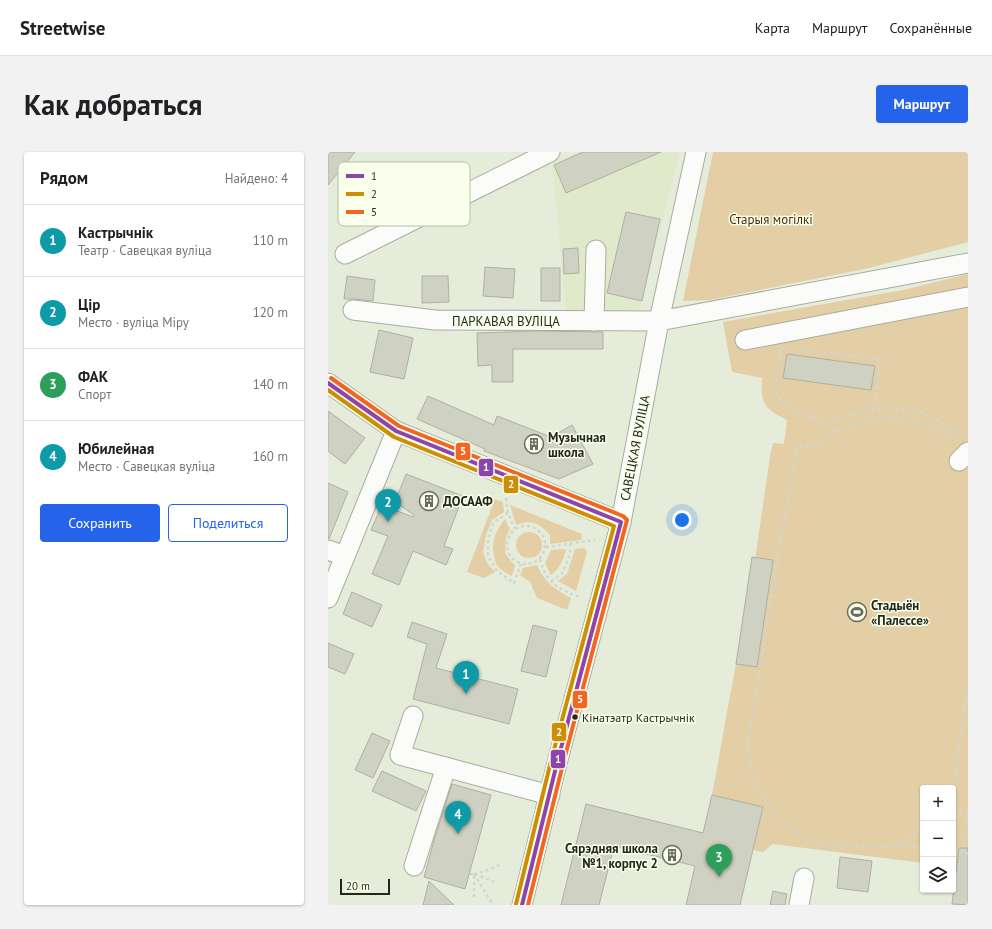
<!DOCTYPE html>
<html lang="ru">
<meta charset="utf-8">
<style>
:root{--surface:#fff;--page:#f2f2f2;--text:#202124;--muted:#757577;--line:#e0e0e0;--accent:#2563eb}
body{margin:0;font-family:"PT Sans",sans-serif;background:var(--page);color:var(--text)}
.controls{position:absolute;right:12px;bottom:12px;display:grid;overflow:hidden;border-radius:4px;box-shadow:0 1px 3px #0004}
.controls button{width:36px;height:36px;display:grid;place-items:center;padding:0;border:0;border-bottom:1px solid var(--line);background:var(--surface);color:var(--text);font:20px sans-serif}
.scale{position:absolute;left:12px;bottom:10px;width:50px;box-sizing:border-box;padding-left:4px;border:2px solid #24281b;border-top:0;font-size:11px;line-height:14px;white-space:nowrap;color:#24281b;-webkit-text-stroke:3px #f9ffeb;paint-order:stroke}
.you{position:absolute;left:354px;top:368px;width:14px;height:14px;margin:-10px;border:3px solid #fff;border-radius:50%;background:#1a73e8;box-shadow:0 0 0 6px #1a73e833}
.badge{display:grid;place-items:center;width:26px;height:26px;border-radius:50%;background:var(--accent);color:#fff;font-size:13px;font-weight:700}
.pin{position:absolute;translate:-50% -33px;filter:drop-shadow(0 1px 2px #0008)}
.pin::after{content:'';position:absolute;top:21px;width:14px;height:12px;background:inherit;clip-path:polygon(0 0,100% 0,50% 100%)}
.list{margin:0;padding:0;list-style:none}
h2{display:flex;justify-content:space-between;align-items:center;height:52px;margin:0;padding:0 16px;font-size:17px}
h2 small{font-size:13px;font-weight:400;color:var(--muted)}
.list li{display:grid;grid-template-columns:26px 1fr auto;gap:12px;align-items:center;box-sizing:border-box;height:72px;padding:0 16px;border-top:1px solid var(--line)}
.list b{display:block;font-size:15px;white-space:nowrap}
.list p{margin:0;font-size:13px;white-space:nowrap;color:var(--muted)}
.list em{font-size:13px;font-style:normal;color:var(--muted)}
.actions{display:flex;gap:8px;padding:12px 16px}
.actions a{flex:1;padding:9px 0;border:1px solid var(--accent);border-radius:4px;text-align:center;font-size:14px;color:var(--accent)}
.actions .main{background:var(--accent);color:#fff}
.icon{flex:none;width:22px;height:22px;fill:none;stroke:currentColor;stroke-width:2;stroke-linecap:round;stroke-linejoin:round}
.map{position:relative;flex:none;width:640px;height:753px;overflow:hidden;border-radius:4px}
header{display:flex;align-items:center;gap:24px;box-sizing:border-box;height:56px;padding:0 20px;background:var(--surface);border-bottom:1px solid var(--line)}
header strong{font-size:19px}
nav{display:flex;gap:22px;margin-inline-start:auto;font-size:14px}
.intro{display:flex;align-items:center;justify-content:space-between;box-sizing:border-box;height:96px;padding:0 24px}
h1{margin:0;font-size:28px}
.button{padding:10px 18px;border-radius:4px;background:var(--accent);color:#fff;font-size:14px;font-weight:700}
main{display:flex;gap:24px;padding:0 24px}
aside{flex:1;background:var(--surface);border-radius:4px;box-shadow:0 1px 3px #0004}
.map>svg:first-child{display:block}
</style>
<header>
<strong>Streetwise</strong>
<nav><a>Карта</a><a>Маршрут</a><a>Сохранённые</a></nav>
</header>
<div class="intro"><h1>Как добраться</h1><a class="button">Маршрут</a></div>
<main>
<aside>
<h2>Рядом<small>Найдено: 4</small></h2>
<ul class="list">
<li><span class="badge" style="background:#0f9aa8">1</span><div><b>Кастрычнік</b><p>Театр · Савецкая вуліца</p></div><em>110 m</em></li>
<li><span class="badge" style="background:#0f9aa8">2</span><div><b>Цір</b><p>Место · вуліца Міру</p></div><em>120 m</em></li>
<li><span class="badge" style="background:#2e9e5b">3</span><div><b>ФАК</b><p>Спорт</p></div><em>140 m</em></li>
<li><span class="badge" style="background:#0f9aa8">4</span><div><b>Юбилейная</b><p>Место · Савецкая вуліца</p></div><em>160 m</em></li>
</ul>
<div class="actions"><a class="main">Сохранить</a><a>Поделиться</a></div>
</aside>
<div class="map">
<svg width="640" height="753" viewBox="0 0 640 753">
<rect width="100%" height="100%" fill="#e6ecda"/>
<path fill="#e0eacb" d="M250,0h102l-41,160h-73l-14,-148z"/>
<g fill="#e3cea5">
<path d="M385,0h255v90l-99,26 -160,32 -26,1z"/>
<path d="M640,122v594l-15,-2v-78h-30v75l-150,-19 -10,8 -10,-2 10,-43 -51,-12 44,-242 14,-97 3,-13 11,1 3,-24c-22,-11 -27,-16 -25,-42l-30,-6 -9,-50 180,-32z"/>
<path d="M167,347l8,3 1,10 -12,8 -6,15 -3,17 4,11 8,9 -11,6 -17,-6z"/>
<path d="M182,353l72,29 -1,6 -31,4v-9c-11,-12 -18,-16 -34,-10z"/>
<path d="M177,367l5,10 -4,8 -1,16 10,13 -3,10c-5,-2 -12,-6 -15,-11 -2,-1 -2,-4 -2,-6 -5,-15 0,-28 10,-40z"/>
<circle cx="201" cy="393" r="13"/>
<path d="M256,396l3,4 -11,39 -18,-10 9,-7 8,-25z"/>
<path d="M238,397c-3,12 -6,19 -15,26l-6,-12 6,-13z"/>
<path d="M209,413c8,18 18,24 34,33l-4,12 -30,-12 -7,-16 -10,-7 3,-7z"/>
</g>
<g fill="#cfd1c2" stroke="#aeb0a1">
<path d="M0,0h27l-27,33z"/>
<path d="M255,0h78l-95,41 -12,-28z"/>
<path d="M298,60l34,7 -18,82 -35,-8z"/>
<path d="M250,96l1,25 -15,1 -1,-25z"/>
<path d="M157,115l30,2 -2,29 -30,-2z"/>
<rect x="213" y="116" width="19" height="33"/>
<path d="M19,124l28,4 -2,21 -19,-2h-10z"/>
<path d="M94,124h26l1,26 -27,1z"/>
<path d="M51,178l34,8 -9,41 -34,-7z"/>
<path d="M205,179l70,1v17h-90v33h-21v-17l-14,1 -1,-33z"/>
<path d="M459,202l88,12 -4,24 -88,-12z"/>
<path d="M100,244l66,29 3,-9 54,21 21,-12 21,39 -34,15 -75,-28 1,-2 -68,-30z"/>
<path d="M0,259l37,27 -20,26 -17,-13z"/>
<path d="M78,322l57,22 -19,50 9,3 -7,16 -33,-14 -14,34 -27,-11 16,-38 -17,-6 11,-25 31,12 1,-2 -19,-13z"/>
<path d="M0,331l20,9 -19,47h-1z"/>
<path d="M424,405l21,3 -16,107 -21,-3z"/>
<path d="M24,440l30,13 -10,22 -29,-13z"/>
<path d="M84,470l35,12 -11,34 82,21 -9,35 -96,-25 14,-55 -20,-7z"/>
<path d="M205,473l24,6 -11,46 -25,-6z"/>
<path d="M0,491l26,11 -9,20 -17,-7z"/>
<path d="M44,581l18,8 -17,37 -18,-8z"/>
<path d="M54,619l44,20 -10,20 -44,-20z"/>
<path d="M124,632l39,11 -26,94 -41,-12 11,-40z"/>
<path d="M384,643l51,12 -23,98h-54l9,-39 -81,-20 -15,59h-38l25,-101 117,29z"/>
<path d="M631,696h9v57l-16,-1z"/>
<path d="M512,705l32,4 -4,31 -31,-4z"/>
<path d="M101,729l25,24h-31z"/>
<path d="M445,739l14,3 -2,11h-15z"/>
</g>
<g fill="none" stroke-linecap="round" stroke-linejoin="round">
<defs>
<g id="minor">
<path d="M17,102l205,-102"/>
<path d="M25,158l82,10 224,1 309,-58"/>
<path d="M266,169l2,-71"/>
<path d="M417,188l223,-43"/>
<path d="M0,231l68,48 225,91"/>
<path d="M631,309l9,-9"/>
<path d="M0,398l17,6"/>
<path d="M0,446l68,-167"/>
<path d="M85,564l-13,39 150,40"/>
<path d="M86,714l32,-99"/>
<path d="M194,753l35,-142 64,-241 38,-201 37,-169"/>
<path d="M471,753l5,-27"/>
</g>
</defs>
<use href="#minor" stroke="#a8ad9f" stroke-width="21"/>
<g stroke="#d3d5cf" stroke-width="2.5" stroke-dasharray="3 3" stroke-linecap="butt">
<path d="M472,197l81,11 -7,49"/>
<path d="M453,198c-1,8 -7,34 -5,40 5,21 36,27 54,34"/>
<path d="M508,280l-6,-8c24,-13 40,-16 67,-14 6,0 13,0 19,1 16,5 31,15 46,24"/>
<path d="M178,346l2,15 7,16"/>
<path d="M180,361l-14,9 -6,16v18l9,15 17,12 7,-19"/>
<circle cx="198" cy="393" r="19"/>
<path d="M218,395l49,-7"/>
<path d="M212,407c6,24 17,29 39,38"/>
<path d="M223,429l11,-7 8,-20v-10"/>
<path d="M625,637l15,-100"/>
<path d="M625,660l15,2"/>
<path d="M595,671c-3,3 -6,8 -10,11 -16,14 -39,14 -59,12 -15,-1 -31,-1 -45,-7 -25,-11 -48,-39 -57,-66 -4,-12 -3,-24 -3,-36l31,-194 18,-98c5,0 14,3 18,1 7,-3 13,-10 20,-14 39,-20 84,-19 118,9"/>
<path d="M567,692l28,4"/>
<path d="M625,700l15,2"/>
<path d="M635,701l5,-39"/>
<path d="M142,722h4v25"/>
<path d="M146,722l18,29"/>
<path d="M146,722l11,-3 17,-7"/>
<path d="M147,722l22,9"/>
</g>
<use href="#minor" stroke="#fbfcf9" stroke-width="19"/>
<defs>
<path id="bus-1" d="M0,231l68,48 225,91 -64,241 -35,142"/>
<path id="bus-2" d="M0,238l66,47 220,89 -63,235 -35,143"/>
<path id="bus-3" d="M3,226l68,48 224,90 4,4 -64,244 -35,141"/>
</defs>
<use href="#bus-1" stroke="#f9ffeb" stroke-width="7"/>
<use href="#bus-2" stroke="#f9ffeb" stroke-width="7"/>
<use href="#bus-3" stroke="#f9ffeb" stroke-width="7"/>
<use href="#bus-1" stroke="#8e44ad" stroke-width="4"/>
<use href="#bus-2" stroke="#cd8d05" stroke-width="4"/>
<use href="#bus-3" stroke="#f26522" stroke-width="4"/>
</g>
<defs>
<symbol id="building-ring" viewBox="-11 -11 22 22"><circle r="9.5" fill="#f9ffeb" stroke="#686d5e" stroke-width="1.5"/><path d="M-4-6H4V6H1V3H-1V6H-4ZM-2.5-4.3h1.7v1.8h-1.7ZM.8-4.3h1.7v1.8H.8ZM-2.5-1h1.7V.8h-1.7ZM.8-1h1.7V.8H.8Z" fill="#686d5e"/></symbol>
<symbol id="stadium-ring" viewBox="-11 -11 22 22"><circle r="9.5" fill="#f9ffeb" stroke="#686d5e" stroke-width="1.5"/><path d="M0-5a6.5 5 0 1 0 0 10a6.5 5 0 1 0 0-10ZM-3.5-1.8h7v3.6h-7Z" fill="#686d5e"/></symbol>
</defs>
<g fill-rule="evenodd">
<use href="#building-ring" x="195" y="281" width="22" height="22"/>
<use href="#building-ring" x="90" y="338" width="22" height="22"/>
<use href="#stadium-ring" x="518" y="449" width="22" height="22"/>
<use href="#building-ring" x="333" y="692" width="22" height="22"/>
</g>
<circle fill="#24281b" stroke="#f9ffeb" stroke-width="1.5" cx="247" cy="565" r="3.5"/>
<g text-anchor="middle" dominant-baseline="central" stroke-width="3" stroke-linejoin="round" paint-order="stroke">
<g font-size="12" fill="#24281b" stroke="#f9ffeb" text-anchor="start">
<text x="254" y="565">Кінатэатр Кастрычнік</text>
</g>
<g font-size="13" fill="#47310d" stroke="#f9ffeb">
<text x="443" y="67">Старыя могілкі</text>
</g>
<g font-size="13" fill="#24281b" stroke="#f9ffeb">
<text x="178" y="169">ПАРКАВАЯ ВУЛІЦА</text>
<text transform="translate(307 296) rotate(-79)">САВЕЦКАЯ ВУЛІЦА</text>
</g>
<g font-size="13" font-weight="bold" fill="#24281b" stroke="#f9ffeb" text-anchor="start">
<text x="220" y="285">Музычная<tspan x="220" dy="15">школа</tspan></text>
<text x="115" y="349">ДОСААФ</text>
<text x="543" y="453">Стадыён<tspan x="543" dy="15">«Палессе»</tspan></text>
<text x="330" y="696" text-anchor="end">Сярэдняя школа<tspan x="330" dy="15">№1, корпус 2</tspan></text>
</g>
</g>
<rect x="10" y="10" width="132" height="64" rx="6" fill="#f9ffeb" stroke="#b9bead" stroke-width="1"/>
<rect x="18" y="22" width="18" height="4" fill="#8e44ad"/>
<rect x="18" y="40" width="18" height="4" fill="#cd8d05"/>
<rect x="18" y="58" width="18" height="4" fill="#f26522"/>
<g font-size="11" fill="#24281b">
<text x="43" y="28">1</text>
<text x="43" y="46">2</text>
<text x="43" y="64">5</text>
</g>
<g stroke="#f9ffeb" stroke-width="1.5">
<rect x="127" y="290" width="16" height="19" rx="4" fill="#f26522"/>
<rect x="150" y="306" width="16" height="19" rx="4" fill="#8e44ad"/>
<rect x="175" y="323" width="16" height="19" rx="4" fill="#cd8d05"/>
<rect x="244" y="538" width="16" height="19" rx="4" fill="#f26522"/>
<rect x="223" y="570" width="16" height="20" rx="4" fill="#cd8d05"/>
<rect x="222" y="597" width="16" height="20" rx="4" fill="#8e44ad"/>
</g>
<g font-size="11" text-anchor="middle" font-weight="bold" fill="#fff">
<text x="135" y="303">5</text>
<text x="158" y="319">1</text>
<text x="183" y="336">2</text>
<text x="252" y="551">5</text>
<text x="231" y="584">2</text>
<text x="230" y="611">1</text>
</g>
</svg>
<div class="controls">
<button>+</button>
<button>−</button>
<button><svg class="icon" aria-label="layers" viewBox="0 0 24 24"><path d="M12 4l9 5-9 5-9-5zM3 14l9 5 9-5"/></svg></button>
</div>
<div class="scale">20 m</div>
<div class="you"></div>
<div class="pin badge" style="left:138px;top:542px;background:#0f9aa8">1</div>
<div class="pin badge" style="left:60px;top:370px;background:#0f9aa8">2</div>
<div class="pin badge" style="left:391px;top:725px;background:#2e9e5b">3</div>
<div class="pin badge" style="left:130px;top:682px;background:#0f9aa8">4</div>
</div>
</main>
